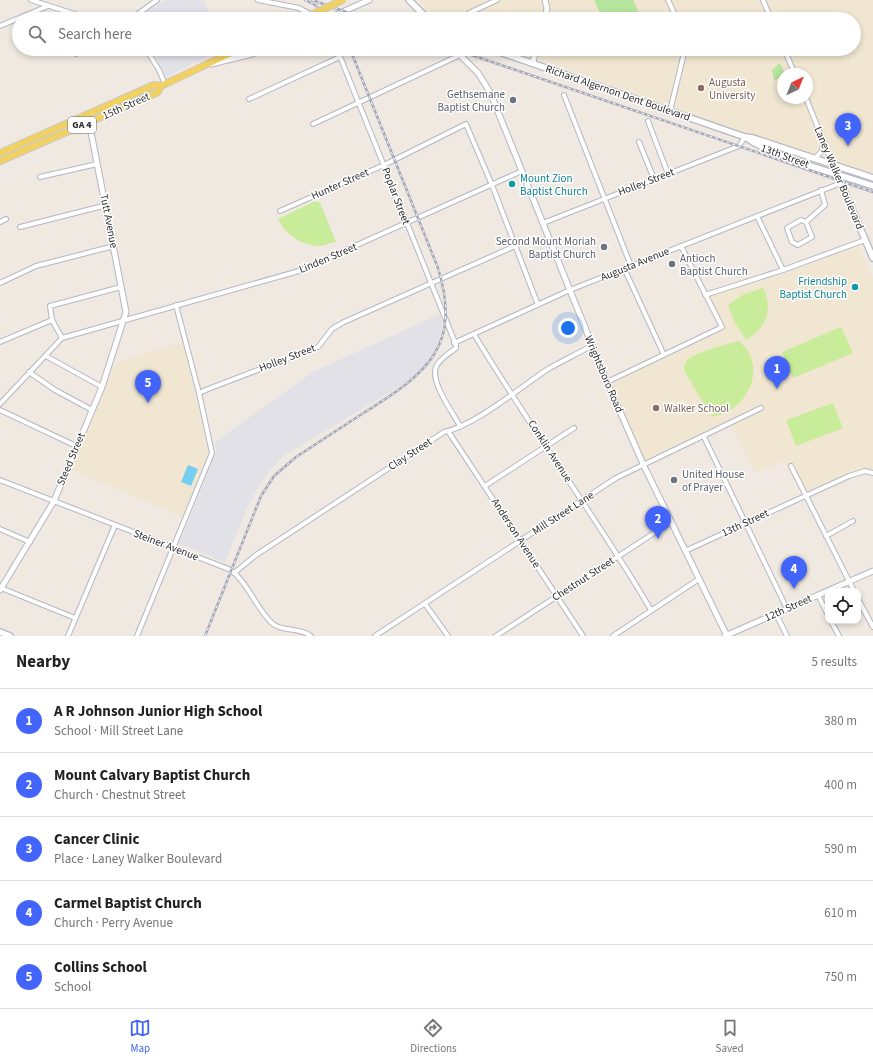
<!DOCTYPE html>
<meta charset="utf-8">
<style>
:root{--surface:#fff;--page:#f6f6f6;--text:#222;--muted:#767676;--line:#e0e0e0;--accent:#4264fb}
body{margin:0;font-family:"Source Sans 3",sans-serif;background:var(--page);color:var(--text)}
.controls{position:absolute;right:12px;bottom:12px;display:grid;overflow:hidden;border-radius:8px;box-shadow:0 2px 6px #0003}
.controls button{width:36px;height:36px;display:grid;place-items:center;padding:0;border:0;border-bottom:1px solid var(--line);background:var(--surface);color:var(--text);font:20px sans-serif}
.compass{position:absolute;left:777px;top:68px;width:36px;height:36px;border-radius:50%;background:var(--surface);box-shadow:0 2px 6px #0003;rotate:43deg}
.you{position:absolute;left:568px;top:328px;width:14px;height:14px;margin:-10px;border:3px solid #fff;border-radius:50%;background:#1a73e8;box-shadow:0 0 0 6px #1a73e833}
.badge{display:grid;place-items:center;width:26px;height:26px;border-radius:50%;background:var(--accent);color:#fff;font-size:13px;font-weight:700}
.pin{position:absolute;translate:-50% -33px;filter:drop-shadow(0 1px 2px #0008)}
.pin::after{content:'';position:absolute;top:21px;width:14px;height:12px;background:inherit;clip-path:polygon(0 0,100% 0,50% 100%)}
.list{margin:0;padding:0;list-style:none}
h2{display:flex;justify-content:space-between;align-items:center;height:52px;margin:0;padding:0 16px;font-size:17px}
h2 small{font-size:13px;font-weight:400;color:var(--muted)}
.list li{display:grid;grid-template-columns:26px 1fr auto;gap:12px;align-items:center;box-sizing:border-box;height:64px;padding:0 16px;border-top:1px solid var(--line)}
.list b{display:block;font-size:15px;white-space:nowrap}
.list p{margin:0;font-size:13px;white-space:nowrap;color:var(--muted)}
.list em{font-size:13px;font-style:normal;color:var(--muted)}
.icon{flex:none;width:22px;height:22px;fill:none;stroke:currentColor;stroke-width:2;stroke-linecap:round;stroke-linejoin:round}
.map{position:relative;flex:none;width:873px;height:636px;overflow:hidden}
.search{position:absolute;background:var(--surface);box-shadow:0 2px 6px #0003;left:12px;right:12px;top:12px;height:44px;display:flex;align-items:center;gap:10px;box-sizing:border-box;padding:0 14px;border-radius:22px;color:var(--muted);font-size:15px}
.sheet{height:372px;background:var(--surface)}
nav{display:flex;justify-content:space-around;align-items:center;box-sizing:border-box;height:56px;border-top:1px solid var(--line);background:var(--surface);font-size:11px;color:var(--muted)}
nav a{display:grid;justify-items:center;gap:2px}
nav .on{color:var(--accent)}
.map>svg:first-child{display:block}
</style>
<div class="map">
<svg width="873" height="636" viewBox="0 0 873 636">
<rect width="100%" height="100%" fill="#efe9e1"/>
<g fill="#e3e1e8">
<path d="M167,0h36l10,19h-74l16,-13z"/>
<path d="M152,49h70l-55,28z"/>
<path d="M440,314l2,11 -5,22 -14,20 -18,16 -123,74 -20,23 -15,28 -22,54 -46,-18 37,-92 -1,-10 98,-70z"/>
</g>
<g fill="#f0e6d1" fill-rule="evenodd">
<path d="M418,0h455v175l-176,-59 -185,-67h342v-30h-417zM783,74h24v24h-24z"/>
<path d="M859,246l14,33v191l-11,-1 -7,2 -54,22 -17,-33 -28,13 -28,-53 -26,13 -37,-75 59,-28 -16,-34 59,-16z"/>
<path d="M183,342l25,110 -25,65 -113,-48 46,-106z"/>
<path d="M665,358l36,75 -56,28 -33,-77z"/>
</g>
<g fill="#b6e59e">
<path d="M594,0h39l9,19h-39z"/>
<path d="M780,63l5,11h-2v3l-9,3 -2,-10z"/>
</g>
<g fill="#c9ec9a">
<path d="M315,201l5,2 16,39c-6,1 -13,4 -19,4 -16,-1 -33,-13 -39,-27z"/>
<path d="M763,288c11,21 3,40 -17,52l-11,-17 -7,-18 16,-11z"/>
<path d="M841,327l12,26 -60,25 -11,-26z"/>
<path d="M739,341c30,25 9,70 -27,76l-26,-43c-2,-4 -3,-7 0,-12 5,-9 42,-18 53,-21z"/>
<path d="M833,403l10,25 -47,18 -10,-26z"/>
</g>
<path fill="#75cff0" d="M188,465l10,4 -7,17 -10,-4z"/>
<g fill="none" stroke-linecap="round" stroke-linejoin="round">
<defs>
<g id="minor">
<path d="M31,0l59,19"/>
<path d="M258,0l41,8 20,11"/>
<path d="M668,0l9,19"/>
<path d="M763,0l8,19"/>
<path d="M469,13l28,-13"/>
<path d="M131,19l26,-19"/>
<path d="M0,26l48,-20"/>
<path d="M146,49l13,21 6,14"/>
<path d="M337,49l119,296v3c-6,5 -17,11 -20,19 -6,15 17,46 24,59"/>
<path d="M784,49l11,25"/>
<path d="M76,54l9,-5"/>
<path d="M564,95l67,171"/>
<path d="M806,98l27,67"/>
<path d="M249,99l91,-42"/>
<path d="M670,111l15,-62"/>
<path d="M648,121l20,53"/>
<path d="M313,124l147,-69"/>
<path d="M639,142l15,37"/>
<path d="M814,159l8,-8 1,-7"/>
<path d="M40,177l57,-13"/>
<path d="M280,211l104,-46 82,-41 26,61 46,120"/>
<path d="M757,216l26,54"/>
<path d="M0,222l6,-3"/>
<path d="M806,222l6,15 -14,8 -6,-3 -5,-14 14,-8 5,2 19,-17 -4,-15"/>
<path d="M543,223l196,-77 6,-9"/>
<path d="M20,227l87,-22"/>
<path d="M624,268l40,87"/>
<path d="M0,283l36,-17 78,-20"/>
<path d="M705,295l78,-25 82,-30"/>
<path d="M474,334c56,94 122,182 177,276"/>
<path d="M62,338l-10,-18 -2,-14 71,-19"/>
<path d="M0,342l52,-22"/>
<path d="M454,343l116,-53 271,-107"/>
<path d="M46,356l56,31"/>
<path d="M29,372l26,18 37,20"/>
<path d="M607,382l115,-55 -41,-81"/>
<path d="M199,393l9,-4 110,-42 14,-18 12,-7 171,-76"/>
<path d="M0,404l62,-66 237,-67 223,-100"/>
<path d="M0,410l76,36"/>
<path d="M448,431l135,205"/>
<path d="M704,437l83,172"/>
<path d="M791,466l63,125"/>
<path d="M0,480l231,90c18,14 25,39 42,54 10,8 26,3 38,12"/>
<path d="M485,486l89,-58"/>
<path d="M0,529l30,13"/>
<path d="M826,536l27,-15"/>
<path d="M685,551l164,-75 16,-5 8,2"/>
<path d="M234,573l22,-18 188,-123c32,-7 75,-44 104,-63 14,-8 29,-15 43,-23"/>
<path d="M1,588l74,30"/>
<path d="M818,595l10,20"/>
<path d="M858,599l15,28"/>
<path d="M425,604l23,32"/>
<path d="M776,614l11,22"/>
<path d="M831,621l8,15"/>
<path d="M68,636l47,-111"/>
<path d="M137,636l75,-183 -13,-60 -23,-88"/>
<path d="M375,636l241,-158 145,-70"/>
<path d="M496,636l175,-114"/>
<path d="M613,636l86,-57"/>
</g>
<g id="tertiary">
<path d="M327,19l42,-19"/>
<path d="M545,19l2,-11 -2,-8"/>
<path d="M454,49l24,24 12,19 117,290 37,84 83,170"/>
<path d="M533,62l3,-13"/>
<path d="M211,64l41,-10 13,-5"/>
<path d="M0,590l54,-89 48,-114 24,-75 -37,-190"/>
<path d="M725,636l148,-65"/>
</g>
<g id="secondary">
<path d="M409,0l19,19"/>
<path d="M491,49l254,88c32,22 90,36 128,49"/>
<path d="M745,137l8,1 120,40"/>
<path d="M836,172l37,86"/>
<path d="M0,632l10,4"/>
</g>
<g id="primary">
<path d="M0,153l154,-68 7,1 78,-37"/>
<path d="M0,161l158,-69 3,-6"/>
</g>
</defs>
<use href="#minor" stroke="#b4b7c1" stroke-width="6"/>
<use href="#tertiary" stroke="#b4b7c1" stroke-width="7"/>
<use href="#secondary" stroke="#b4b7c1" stroke-width="8"/>
<use href="#primary" stroke="#c9c9c9" stroke-width="8"/>
<use href="#minor" stroke="#fff" stroke-width="4"/>
<use href="#tertiary" stroke="#fff" stroke-width="5"/>
<use href="#secondary" stroke="#fff" stroke-width="5.5"/>
<use href="#primary" stroke="#f2d163" stroke-width="6"/>
<defs>
<g id="rail">
<path d="M305,0l10,5 16,14"/>
<path d="M312,0l54,19"/>
<path d="M454,49l419,143"/>
<path d="M205,636l56,-140 13,-20 22,-19c23,-15 46,-30 69,-45 62,-39 97,-65 73,-144l-88,-219"/>
</g>
</defs>
<use href="#rail" stroke="#a3a6b8" stroke-width="2.5"/>
<use href="#rail" stroke="#fff" stroke-width="1" stroke-dasharray="3" stroke-linecap="butt"/>
<defs>
<path id="primary-bridge" d="M303,19l40,-19"/>
</defs>
<use href="#primary-bridge" stroke="#c9c9c9" stroke-width="8" stroke-linecap="butt"/>
<use href="#primary-bridge" stroke="#f2d163" stroke-width="6"/>
</g>
<g fill="#8d6e63" stroke="#fff" stroke-width="1.5">
<circle cx="701" cy="88" r="4"/>
<circle cx="656" cy="408" r="4"/>
</g>
<g fill="#6b7280" stroke="#fff" stroke-width="1.5">
<circle cx="513" cy="100" r="4"/>
<circle cx="604" cy="247" r="4"/>
<circle cx="672" cy="264" r="4"/>
<circle cx="674" cy="480" r="4"/>
</g>
<g fill="#0f9aa8" stroke="#fff" stroke-width="1.5">
<circle cx="512" cy="184" r="4"/>
<circle cx="855" cy="287" r="4"/>
</g>
<g text-anchor="middle" dominant-baseline="central" stroke-width="3" stroke-linejoin="round" paint-order="stroke">
<rect fill="#fff" stroke="#6d6d6d" stroke-width="1" x="68" y="117" width="28" height="16" rx="3"/>
<g font-size="10" font-weight="bold" fill="#2e2e2e">
<text x="82" y="125">GA 4</text>
</g>
<g font-size="11" fill="#785e54" stroke="#fff" text-anchor="start">
<text x="709" y="82">Augusta<tspan x="709" dy="13">University</tspan></text>
<text x="664" y="408">Walker School</text>
</g>
<g font-size="11" fill="#2e2e2e" stroke="#fff">
<text transform="translate(618 93) rotate(19)">Richard Algernon Dent Boulevard</text>
<text transform="translate(126 106) rotate(-24)">15th Street</text>
<text transform="translate(785 156) rotate(20)">13th Street</text>
<text transform="translate(839 178) rotate(67)">Laney Walker Boulevard</text>
<text transform="translate(646 182) rotate(-21)">Holley Street</text>
<text transform="translate(340 184) rotate(-24)">Hunter Street</text>
<text transform="translate(396 196) rotate(69)">Poplar Street</text>
<text transform="translate(109 221) rotate(79)">Tutt Avenue</text>
<text transform="translate(328 258) rotate(-23)">Linden Street</text>
<text transform="translate(635 264) rotate(-22)">Augusta Avenue</text>
<text transform="translate(287 358) rotate(-21)">Holley Street</text>
<text transform="translate(604 374) rotate(67)">Wrightsboro Road</text>
<text transform="translate(550 451) rotate(57)">Conklin Avenue</text>
<text transform="translate(410 454) rotate(-33)">Clay Street</text>
<text transform="translate(71 459) rotate(-67)">Steed Street</text>
<text transform="translate(563 513) rotate(-33)">Mill Street Lane</text>
<text transform="translate(745 523) rotate(-25)">13th Street</text>
<text transform="translate(516 533) rotate(57)">Anderson Avenue</text>
<text transform="translate(166 545) rotate(21)">Steiner Avenue</text>
<text transform="translate(583 579) rotate(-33)">Chestnut Street</text>
<text transform="translate(788 608) rotate(-24)">12th Street</text>
</g>
<g font-size="11" fill="#5b616d" stroke="#fff" text-anchor="end">
<text x="505" y="94">Gethsemane<tspan x="505" dy="13">Baptist Church</tspan></text>
<text x="596" y="241">Second Mount Moriah<tspan x="596" dy="13">Baptist Church</tspan></text>
<text x="680" y="258" text-anchor="start">Antioch<tspan x="680" dy="13">Baptist Church</tspan></text>
<text x="682" y="474" text-anchor="start">United House<tspan x="682" dy="13">of Prayer</tspan></text>
</g>
<g font-size="11" fill="#0d838f" stroke="#fff" text-anchor="start">
<text x="520" y="178">Mount Zion<tspan x="520" dy="13">Baptist Church</tspan></text>
<text x="847" y="281" text-anchor="end">Friendship<tspan x="847" dy="13">Baptist Church</tspan></text>
</g>
</g>
</svg>
<div class="controls">
<button><svg class="icon" aria-label="locate" viewBox="0 0 24 24"><circle cx="12" cy="12" r="6"/><path d="M12 2v4M12 18v4M2 12h4M18 12h4"/></svg></button>
</div>
<svg class="compass" viewBox="-18 -18 36 36"><path d="M0-13l5 13h-10z" fill="#e53935"/><path d="M0 13l5-13h-10z" fill="#767676"/></svg>
<div class="you"></div>
<div class="pin badge" style="left:777px;top:389px">1</div>
<div class="pin badge" style="left:658px;top:539px">2</div>
<div class="pin badge" style="left:848px;top:146px">3</div>
<div class="pin badge" style="left:794px;top:589px">4</div>
<div class="pin badge" style="left:148px;top:403px">5</div>
<div class="search"><svg class="icon" aria-label="search" viewBox="0 0 24 24"><circle cx="10" cy="10" r="6"/><path d="M15 15l6 6"/></svg>Search here</div>
</div>
<section class="sheet">
<h2>Nearby<small>5 results</small></h2>
<ul class="list">
<li><span class="badge">1</span><div><b>A R Johnson Junior High School</b><p>School · Mill Street Lane</p></div><em>380 m</em></li>
<li><span class="badge">2</span><div><b>Mount Calvary Baptist Church</b><p>Church · Chestnut Street</p></div><em>400 m</em></li>
<li><span class="badge">3</span><div><b>Cancer Clinic</b><p>Place · Laney Walker Boulevard</p></div><em>590 m</em></li>
<li><span class="badge">4</span><div><b>Carmel Baptist Church</b><p>Church · Perry Avenue</p></div><em>610 m</em></li>
<li><span class="badge">5</span><div><b>Collins School</b><p>School</p></div><em>750 m</em></li>
</ul>
</section>
<nav>
<a class="on"><svg class="icon" aria-label="map" viewBox="0 0 24 24"><path d="M3 6l6-2 6 2 6-2v14l-6 2-6-2-6 2zM9 4v14M15 6v14"/></svg>Map</a>
<a><svg class="icon" aria-label="directions" viewBox="0 0 24 24"><path d="M12 3l9 9-9 9-9-9zM9 14v-3h6M13 9l2 2-2 2"/></svg>Directions</a>
<a><svg class="icon" aria-label="saved" viewBox="0 0 24 24"><path d="M7 4h10v16l-5-4-5 4z"/></svg>Saved</a>
</nav>
